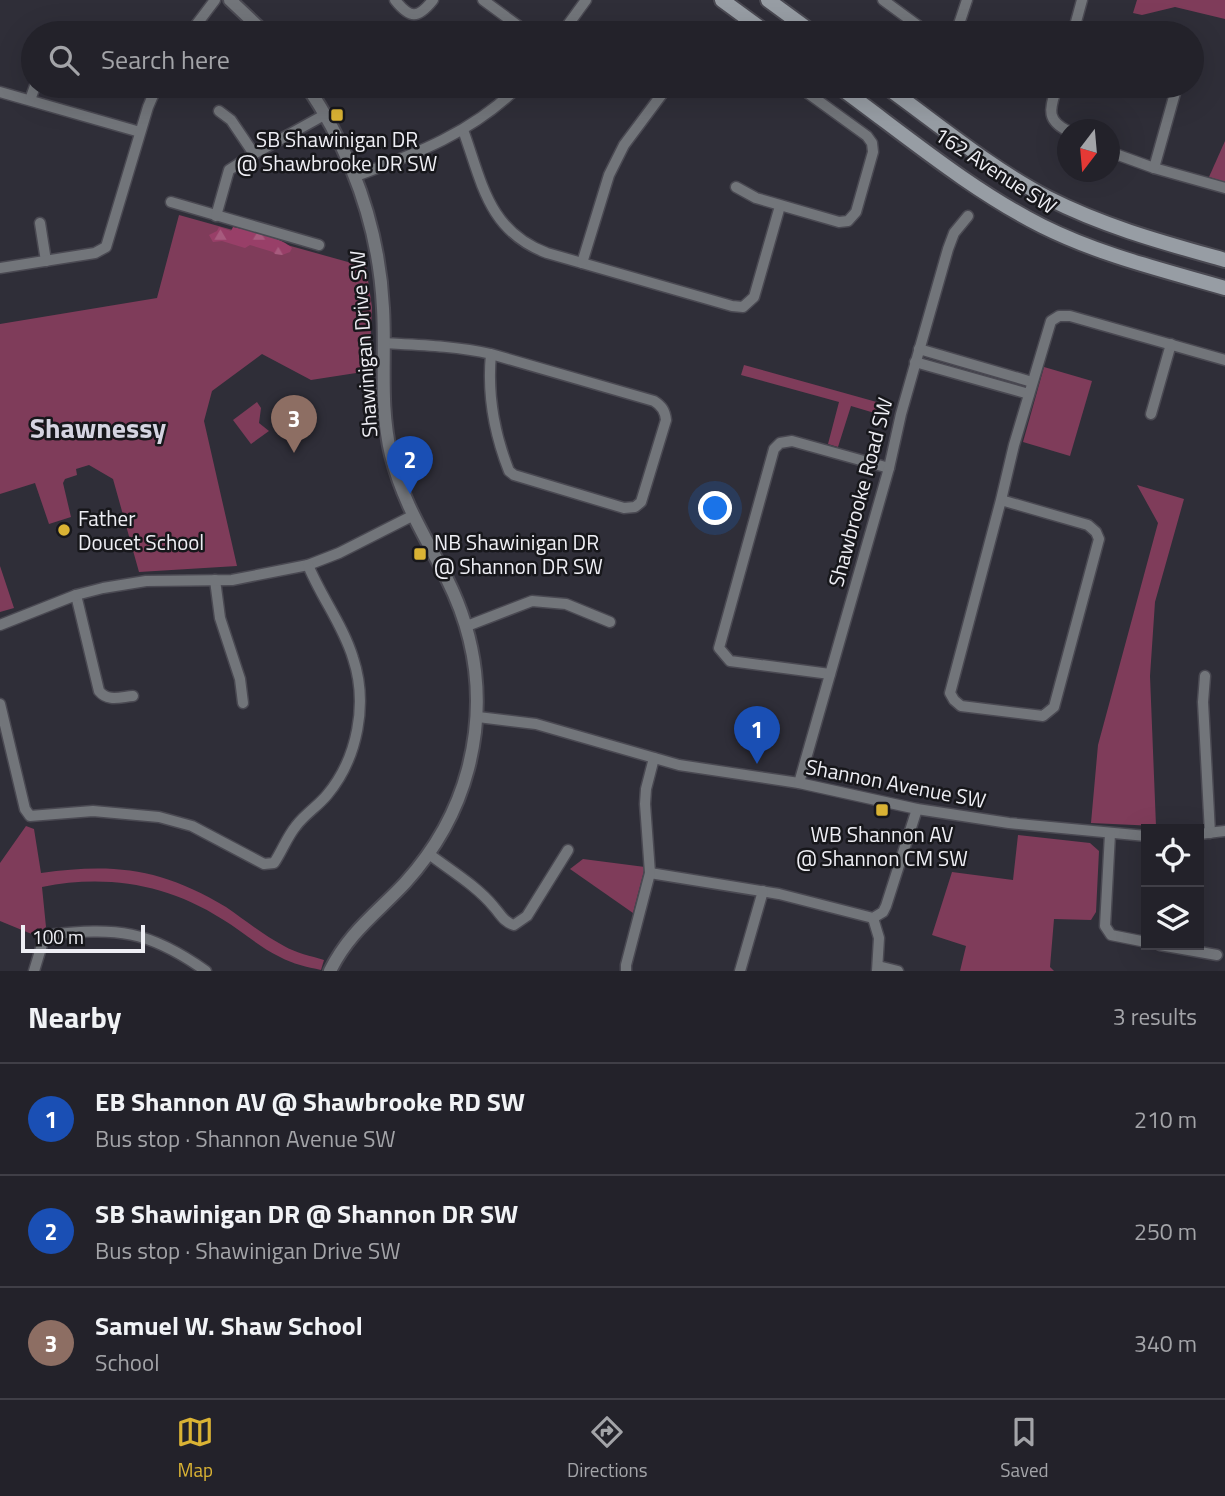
<!DOCTYPE html>
<meta charset="utf-8">
<style>
:root{--surface:#23222a;--page:#2f2f36;--text:#f1f3f6;--muted:#a3a4a8;--line:#403f47;--accent:#dab334}
body{margin:0;font-family:"Titillium Web",sans-serif;background:var(--page);color:var(--text)}
.controls{position:absolute;right:21px;bottom:21px;display:grid;overflow:hidden;border-radius:0px;box-shadow:0 7px 28px #0002}
.controls button{width:63px;height:63px;display:grid;place-items:center;padding:0;border:0;border-bottom:2px solid var(--line);background:var(--surface);color:var(--text);font:35px sans-serif}
.compass{position:absolute;left:1057px;top:119px;width:63px;height:63px;border-radius:50%;background:var(--surface);box-shadow:0 7px 28px #0002;rotate:196deg}
.scale{position:absolute;left:21px;bottom:18px;width:124px;box-sizing:border-box;padding-left:7px;border:4px solid #eeeef4;border-top:0;font-size:19px;line-height:24px;white-space:nowrap;color:#eeeef4;-webkit-text-stroke:5px #17171b;paint-order:stroke}
.you{position:absolute;left:716px;top:509px;width:24px;height:24px;margin:-18px;border:5px solid #fff;border-radius:50%;background:#1a73e8;box-shadow:0 0 0 10px #1a73e833}
.badge{display:grid;place-items:center;width:46px;height:46px;border-radius:50%;background:var(--accent);color:#fff;font-size:23px;font-weight:700}
.pin{position:absolute;translate:-50% -58px;filter:drop-shadow(0 2px 4px #0008)}
.pin::after{content:'';position:absolute;top:37px;width:24px;height:21px;background:inherit;clip-path:polygon(0 0,100% 0,50% 100%)}
.list{margin:0;padding:0;list-style:none}
h2{display:flex;justify-content:space-between;align-items:center;height:91px;margin:0;padding:0 28px;font-size:30px}
h2 small{font-size:23px;font-weight:400;color:var(--muted)}
.list li{display:grid;grid-template-columns:46px 1fr auto;gap:21px;align-items:center;box-sizing:border-box;height:112px;padding:0 28px;border-top:2px solid var(--line)}
.list b{display:block;font-size:26px;white-space:nowrap}
.list p{margin:0;font-size:23px;white-space:nowrap;color:var(--muted)}
.list em{font-size:23px;font-style:normal;color:var(--muted)}
.icon{flex:none;width:38px;height:38px;fill:none;stroke:currentColor;stroke-width:2;stroke-linecap:round;stroke-linejoin:round}
.map{position:relative;flex:none;width:1225px;height:971px;overflow:hidden}
.search{position:absolute;background:var(--surface);box-shadow:0 7px 28px #0002;left:21px;right:21px;top:21px;height:77px;display:flex;align-items:center;gap:18px;box-sizing:border-box;padding:0 24px;border-radius:38px;color:var(--muted);font-size:26px}
.sheet{height:427px;background:var(--surface)}
nav{display:flex;justify-content:space-around;align-items:center;box-sizing:border-box;height:98px;border-top:2px solid var(--line);background:var(--surface);font-size:19px;color:var(--muted)}
nav a{display:grid;justify-items:center;gap:4px}
nav .on{color:var(--accent)}
.map>svg:first-child{display:block}
</style>
<div class="map">
<svg width="1225" height="971" viewBox="0 0 1225 971">
<defs>
<pattern id="forest-firs" width="22" height="20" patternUnits="userSpaceOnUse" patternTransform="scale(1.75)"><rect width="22" height="20" fill="#983f68"/><path d="M5 1l3.5 6h-7zM16 11l3.5 6h-7z" fill="#a75b7e"/></pattern>
</defs>
<rect width="100%" height="100%" fill="#2f2e38"/>
<g fill="#7f3c5a">
<path d="M1137,0h88v19l-50,-12 -33,8 -9,-2z"/>
<path d="M1225,141v41l-16,-5z"/>
<path d="M179,215l187,52 6,40 -3,64 -58,9 -49,-26 -50,37 -8,30 33,145 -98,6 -26,-93 -24,-14 -13,4 1,6 -12,4 -2,4 8,34 -22,7 -14,-41 -35,11v-170l157,-26z"/>
<path d="M744,365l147,41 -3,11 -37,-11 -13,41 -10,-3 11,-42 -98,-27z"/>
<path d="M1044,367l48,14 -22,75 -47,-14z"/>
<path d="M257,402l4,6 -2,15 10,8 -18,13 -18,-24z"/>
<path d="M1137,485l47,14 -29,103 -5,74 6,150 -65,-3 7,-78 60,-222z"/>
<path d="M0,566l14,42 -14,4z"/>
<path d="M26,826l8,3 7,44c73,-10 120,-5 185,34 19,13 37,28 58,39 12,7 27,10 40,14l-3,10c-14,-3 -28,-6 -41,-13 -21,-10 -38,-26 -58,-38 -55,-35 -116,-45 -180,-32l4,40 -12,8 -34,-14v-58z"/>
<path d="M1018,835l72,8 9,8 -3,61 -5,8 -37,-1 -4,48 4,4h-94l6,-25 -34,-11 20,-63 61,8z"/>
<path d="M583,859l62,8 -12,46 -63,-44z"/>
</g>
<path fill="url(#forest-firs)" d="M219,227l12,4 2,-4c15,3 48,10 59,21l-2,4 -8,3 -7,-1 -2,-2 -23,-7 -5,3 -23,-7 -9,1 -4,-7 8,-4z"/>
<g fill="none" stroke-linecap="round" stroke-linejoin="round">
<defs>
<g id="minor">
<path d="M395,0c15,19 23,19 38,0"/>
<path d="M483,0l45,33"/>
<path d="M883,0l45,33"/>
<path d="M190,33l25,-33"/>
<path d="M562,33l24,-33"/>
<path d="M708,33l10,-3 9,3"/>
<path d="M956,33l11,-33"/>
<path d="M1073,33l9,-33"/>
<path d="M1057,86c-6,21 -13,33 11,45"/>
<path d="M0,92l140,40"/>
<path d="M30,100l5,-14"/>
<path d="M219,111l12,9 23,34 72,-40"/>
<path d="M463,130c19,52 25,101 84,123l185,53 11,1 11,-10 26,-91"/>
<path d="M1110,152l44,16 71,20"/>
<path d="M1154,168l23,-82"/>
<path d="M356,176c60,-22 117,-44 163,-90"/>
<path d="M736,187l20,11 83,24 9,-1 8,-9 17,-60 -1,-9 -5,-7 -69,-50"/>
<path d="M171,202l148,43"/>
<path d="M216,216l13,-46 25,-16"/>
<path d="M40,223l6,38"/>
<path d="M582,263l27,-88 15,-30 44,-59"/>
<path d="M0,268l95,-15 11,-6 42,-140 9,-21"/>
<path d="M383,343c36,2 73,3 108,11l163,47c8,5 11,10 12,19l-25,82 -6,5 -11,1 -110,-33 -5,-4c-15,-38 -22,-76 -18,-117"/>
<path d="M919,349l113,33"/>
<path d="M915,362l114,32"/>
<path d="M1151,414l20,-70"/>
<path d="M1001,500l-51,193 4,7 7,6 82,10 11,-9 45,-168 -3,-7 -8,-7 -87,-25 13,-55 37,-124 8,-5h11l155,44"/>
<path d="M215,580l5,38 20,61 3,24"/>
<path d="M76,595l23,96c9,11 21,6 34,5"/>
<path d="M0,625l76,-30 27,-7 43,-7 86,-1 76,-15 31,-12 73,-37"/>
<path d="M467,626l65,-25 34,3 44,18"/>
<path d="M830,674l-100,-13 -11,-13 55,-199 6,-6 12,-2 97,27"/>
<path d="M1205,676l-2,26 7,131"/>
<path d="M0,704l25,105 5,7 63,-5 66,6 33,9 72,38 10,-1c8,-12 13,-26 22,-37 9,-12 22,-20 31,-31 31,-37 41,-92 26,-137 -10,-33 -32,-61 -45,-93"/>
<path d="M478,717l58,7 143,41 120,18 118,26 92,14 137,13"/>
<path d="M799,783l90,-315 12,-54 47,-165 6,-16 14,-17"/>
<path d="M1110,834l-5,92 6,9 35,7"/>
<path d="M1199,834l26,-3"/>
<path d="M429,854c21,16 48,32 65,53 7,8 10,15 20,18l13,-9 41,-66"/>
<path d="M650,873l129,21 94,24 10,-6 3,-6 31,-97"/>
<path d="M873,918l6,20 -2,33"/>
<path d="M1160,945l57,10"/>
<path d="M878,966l20,5"/>
<path d="M34,971l10,-33 4,-3c69,-8 100,-5 158,36"/>
<path d="M626,971v-6l24,-92 -5,-69 1,-15 8,-31"/>
<path d="M740,971l23,-80"/>
</g>
<g id="tertiary">
<path d="M230,0l35,33"/>
<path d="M307,86c45,67 72,141 76,222 3,50 -4,96 8,147 12,48 34,81 56,124 30,60 38,125 21,190 -11,42 -34,82 -63,114 -28,30 -56,49 -75,88"/>
</g>
<g id="secondary">
<path d="M722,0l45,33"/>
<path d="M768,0l45,33"/>
<path d="M838,86c66,48 131,103 204,140 58,29 121,44 183,62"/>
<path d="M885,86c53,38 105,82 163,112 57,29 117,45 177,62"/>
</g>
</defs>
<use href="#minor" stroke="#4a4952" stroke-width="13"/>
<use href="#tertiary" stroke="#4a4952" stroke-width="16"/>
<use href="#secondary" stroke="#4a4952" stroke-width="18"/>
<use href="#minor" stroke="#72757a" stroke-width="10"/>
<use href="#tertiary" stroke="#72757a" stroke-width="12"/>
<use href="#secondary" stroke="#979da4" stroke-width="14"/>
</g>
<g fill="#dab334" stroke="#17171b" stroke-width="2.5">
<rect x="330" y="108" width="14" height="14" rx="3.5"/>
<circle cx="64" cy="530" r="7"/>
<rect x="413" y="547" width="14" height="14" rx="3.5"/>
<rect x="875" y="803" width="14" height="14" rx="3.5"/>
</g>
<g text-anchor="middle" dominant-baseline="central" stroke-width="5" stroke-linejoin="round" paint-order="stroke">
<g font-size="21" fill="#eeeef4" stroke="#17171b">
<text x="337" y="139">SB Shawinigan DR<tspan x="337" dy="24">@ Shawbrooke DR SW</tspan></text>
<text x="78" y="518" text-anchor="start">Father<tspan x="78" dy="24">Doucet School</tspan></text>
<text x="434" y="542" text-anchor="start">NB Shawinigan DR<tspan x="434" dy="24">@ Shannon DR SW</tspan></text>
<text x="882" y="834">WB Shannon AV<tspan x="882" dy="24">@ Shannon CM SW</tspan></text>
</g>
<g font-size="21" fill="#eeeef4" stroke="#17171b">
<text transform="translate(996 170) rotate(33)">162 Avenue SW</text>
<text transform="translate(363 344) rotate(-94)">Shawinigan Drive SW</text>
<text transform="translate(860 492) rotate(-75)">Shawbrooke Road SW</text>
<text transform="translate(896 783) rotate(11)">Shannon Avenue SW</text>
</g>
<g font-size="28" font-weight="bold" fill="#d5d4e1" stroke="#17171b">
<text x="98" y="427">Shawnessy</text>
</g>
</g>
</svg>
<div class="controls">
<button><svg class="icon" aria-label="locate" viewBox="0 0 24 24"><circle cx="12" cy="12" r="6"/><path d="M12 2v4M12 18v4M2 12h4M18 12h4"/></svg></button>
<button><svg class="icon" aria-label="layers" viewBox="0 0 24 24"><path d="M12 4l9 5-9 5-9-5zM3 14l9 5 9-5"/></svg></button>
</div>
<svg class="compass" viewBox="-18 -18 36 36"><path d="M0-13l5 13h-10z" fill="#e53935"/><path d="M0 13l5-13h-10z" fill="#a3a4a8"/></svg>
<div class="scale">100 m</div>
<div class="you"></div>
<div class="pin badge" style="left:757px;top:764px;background:#1a4fb4">1</div>
<div class="pin badge" style="left:410px;top:494px;background:#1a4fb4">2</div>
<div class="pin badge" style="left:294px;top:453px;background:#8d6e63">3</div>
<div class="search"><svg class="icon" aria-label="search" viewBox="0 0 24 24"><circle cx="10" cy="10" r="6"/><path d="M15 15l6 6"/></svg>Search here</div>
</div>
<section class="sheet">
<h2>Nearby<small>3 results</small></h2>
<ul class="list">
<li><span class="badge" style="background:#1a4fb4">1</span><div><b>EB Shannon AV @ Shawbrooke RD SW</b><p>Bus stop · Shannon Avenue SW</p></div><em>210 m</em></li>
<li><span class="badge" style="background:#1a4fb4">2</span><div><b>SB Shawinigan DR @ Shannon DR SW</b><p>Bus stop · Shawinigan Drive SW</p></div><em>250 m</em></li>
<li><span class="badge" style="background:#8d6e63">3</span><div><b>Samuel W. Shaw School</b><p>School</p></div><em>340 m</em></li>
</ul>
</section>
<nav>
<a class="on"><svg class="icon" aria-label="map" viewBox="0 0 24 24"><path d="M3 6l6-2 6 2 6-2v14l-6 2-6-2-6 2zM9 4v14M15 6v14"/></svg>Map</a>
<a><svg class="icon" aria-label="directions" viewBox="0 0 24 24"><path d="M12 3l9 9-9 9-9-9zM9 14v-3h6M13 9l2 2-2 2"/></svg>Directions</a>
<a><svg class="icon" aria-label="saved" viewBox="0 0 24 24"><path d="M7 4h10v16l-5-4-5 4z"/></svg>Saved</a>
</nav>
